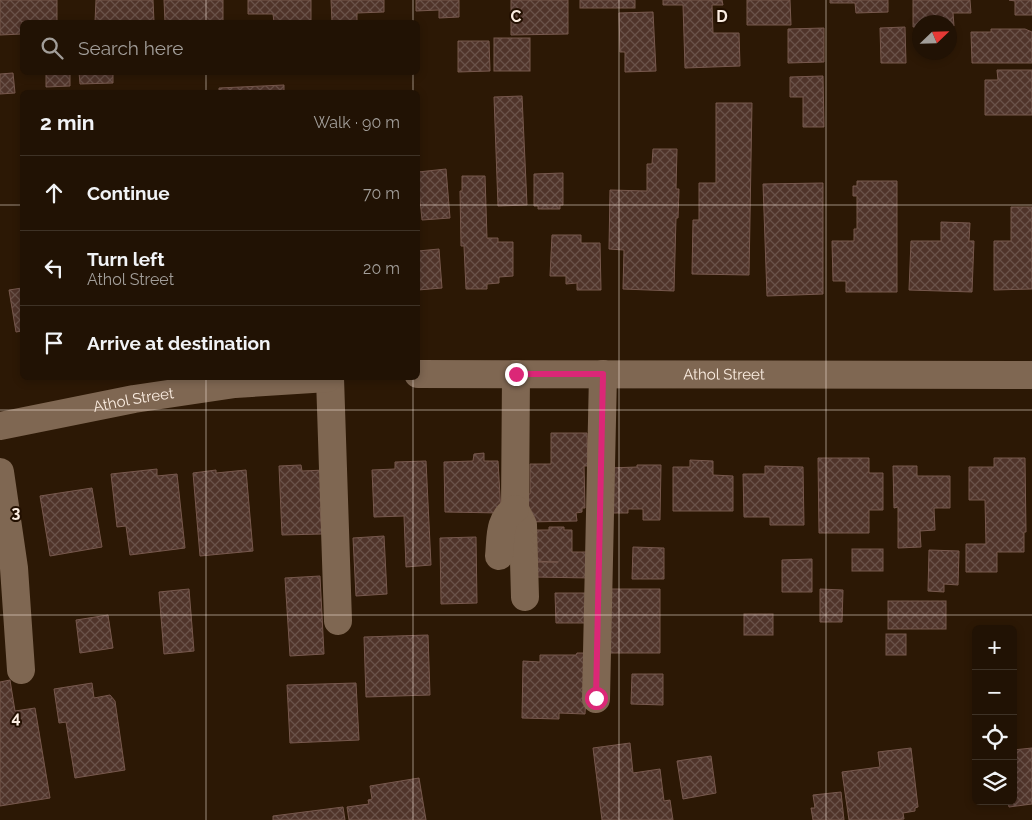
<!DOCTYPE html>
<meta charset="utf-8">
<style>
:root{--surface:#211204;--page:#2d2013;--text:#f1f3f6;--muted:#a29e9a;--line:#3e3226}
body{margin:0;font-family:Raleway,sans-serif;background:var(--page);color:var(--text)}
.controls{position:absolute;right:15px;bottom:15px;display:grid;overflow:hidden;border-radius:8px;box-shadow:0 2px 8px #0003}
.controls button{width:45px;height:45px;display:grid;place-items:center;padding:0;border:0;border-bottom:1px solid var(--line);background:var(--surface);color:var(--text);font:25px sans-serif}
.compass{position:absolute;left:912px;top:15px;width:45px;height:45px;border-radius:50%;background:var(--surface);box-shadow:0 2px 8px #0003;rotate:67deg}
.stop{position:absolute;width:15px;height:15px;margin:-11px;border:4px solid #db2777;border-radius:50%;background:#fff}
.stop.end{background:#db2777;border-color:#fff;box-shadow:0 1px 5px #0008}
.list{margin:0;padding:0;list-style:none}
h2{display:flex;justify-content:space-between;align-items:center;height:65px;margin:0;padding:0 20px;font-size:21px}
h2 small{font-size:16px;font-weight:400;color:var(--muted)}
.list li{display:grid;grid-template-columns:32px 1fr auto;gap:15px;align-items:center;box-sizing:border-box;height:75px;padding:0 20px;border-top:1px solid var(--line)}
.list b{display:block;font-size:19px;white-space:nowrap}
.list p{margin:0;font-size:16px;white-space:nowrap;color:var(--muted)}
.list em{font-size:16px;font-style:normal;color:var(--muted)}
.icon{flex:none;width:28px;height:28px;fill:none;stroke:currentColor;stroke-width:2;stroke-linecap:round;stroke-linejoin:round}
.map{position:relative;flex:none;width:1032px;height:820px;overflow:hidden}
.search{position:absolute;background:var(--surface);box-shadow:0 2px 8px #0003;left:20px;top:20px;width:400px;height:55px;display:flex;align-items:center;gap:12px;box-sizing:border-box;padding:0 18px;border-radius:8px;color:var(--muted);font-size:19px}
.panel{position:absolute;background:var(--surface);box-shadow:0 2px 8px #0003;left:20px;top:90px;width:400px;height:290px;border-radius:8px}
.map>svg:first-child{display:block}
</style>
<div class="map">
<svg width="1032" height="820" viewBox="0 0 1032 820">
<defs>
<pattern id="building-cross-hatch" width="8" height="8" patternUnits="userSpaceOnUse" patternTransform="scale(1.25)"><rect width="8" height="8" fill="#50342a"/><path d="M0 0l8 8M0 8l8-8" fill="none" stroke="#6a5249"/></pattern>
</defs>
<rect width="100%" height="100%" fill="#2c1805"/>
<g fill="url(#building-cross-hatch)" stroke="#77584d">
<path d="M0,0h57v22h-35v12l-22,1z"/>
<path d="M96,0h57l1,22h-59z"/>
<path d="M164,0h59v22h-58z"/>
<path d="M248,0h63v22h-37l-1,-8h-25z"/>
<path d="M331,0h53v12l-27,1v9h-25z"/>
<path d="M416,0h43v17l-20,1v-8l-23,1z"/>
<path d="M511,0h57v34l-57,1z"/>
<rect x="580" y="0" width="55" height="8"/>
<path d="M663,0h59l1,5h-11l1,28h26l1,33 -55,2 -2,-63h-20z"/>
<path d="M747,0h43l1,25h-44z"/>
<path d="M830,0h58v12l-32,1 -1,-10h-25z"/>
<path d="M913,0h57l1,13h-18l1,13h-4v-4h-30v5h-7z"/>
<path d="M1032,0v15h-17v-14l-6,-1z"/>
<path d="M653,12l3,59 -31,1v-20h-5l-1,-39z"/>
<path d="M905,27l1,36h-25l-1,-35z"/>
<path d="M824,28v34l-36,1v-34z"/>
<path d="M991,29h34l7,3v31h-60l-1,-31h20z"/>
<rect x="494" y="38" width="36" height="33"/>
<path d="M458,41h31l1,30 -32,1z"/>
<path d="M997,70h35v45h-47v-35h13z"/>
<path d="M46,72h24v14l-24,1z"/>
<path d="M79,72h34v11l-33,1z"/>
<path d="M13,73l2,20 -15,1v-20z"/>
<path d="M823,76l1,51h-21v-30h-13v-20z"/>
<path d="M284,85v7h-65v-4z"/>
<path d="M522,96l5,109 -29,1 -4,-109z"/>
<path d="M716,103h36l-3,172 -57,-1 1,-54h6v-37h17z"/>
<path d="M653,149h24l-1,40h3l-1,29h-2l-2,73 -51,-2 1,-39 -15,-1 1,-59 37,1v-27h5z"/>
<path d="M446,169l4,49 -28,2 -3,-30 -1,1v-19z"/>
<path d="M563,173v32h-3v4h-22v-3h-4v-32z"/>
<path d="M462,176h23l2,62h11v4h15v34l-14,1v6l-12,1v5h-21l-2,-43h-3l-1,-55h2z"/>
<path d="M857,181h40v111h-51v-11h-13l-1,-40h22v-12h3v-33h-4v-10h4z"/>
<path d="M823,183v111l-56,2 -4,-112z"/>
<path d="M1011,207h21v82l-38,1v-49h17z"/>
<path d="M941,222l29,1 -1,18h5l-2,51 -63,-2 2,-49h30z"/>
<path d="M552,235h29v8h19l1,47h-24v-7l-11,1v-8h-16z"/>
<path d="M418,248v3l21,-2 3,39 -24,2z"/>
<path d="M22,288v43l-6,1 -7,-42z"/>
<path d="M551,433h36l1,33h-4l1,42h-3v4l-6,1 1,8 -50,1v-28h3v-30h21z"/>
<path d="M484,453v8h14l3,52 -56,-1 -1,-50 29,-1 1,-7z"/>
<path d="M818,458h51v15h14v37h-14v23h-50z"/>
<path d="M994,458h31l1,74h-2v20h-27v20h-31v-28h20l-1,-44h-16v-33h25z"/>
<path d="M690,460l23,1v14l20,1v35h-60v-44h17z"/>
<path d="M426,461l5,104 -25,2 -2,-51 -30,1 -2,-47 23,-1v-7z"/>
<path d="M301,465l1,6 23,-1 1,37h-6l2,27 -40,1 -3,-69z"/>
<path d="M637,465h24l-1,55h-17v-11h-15v4h-19v-45l28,-1z"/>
<path d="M765,466l38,1 1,58h-34v-8h-26l-1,-43h22z"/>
<path d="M893,466h24v10h33v32h-16l1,22 -15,1 1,16 -23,1v-41l-4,1z"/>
<path d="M157,469v7l20,-2 8,74 -55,7 -4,-29 -9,1 -6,-53z"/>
<path d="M216,470v3l30,-3 7,81 -53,5 -7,-83z"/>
<path d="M92,488l10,59 -52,9 -10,-60z"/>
<path d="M549,527h15v3h8v22h19v26l-58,-1v-15h25l-27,-1v-31h18z"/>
<path d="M384,536l3,58 -31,2 -3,-58z"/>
<path d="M476,537l1,66 -36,1 -1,-66z"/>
<path d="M633,547l31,1v31h-32z"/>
<rect x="852" y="549" width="31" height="22"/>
<path d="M929,550l30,1 -1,34 -14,-1v8l-16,-1z"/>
<path d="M812,559v33h-30v-32z"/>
<path d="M320,576l4,78 -34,2 -5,-78z"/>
<path d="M189,589l5,62 -30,3 -5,-62z"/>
<path d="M604,589h56v64h-55z"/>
<path d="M820,589l23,1 -1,32h-22z"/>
<path d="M555,593h31l1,30h-31z"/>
<rect x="888" y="601" width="58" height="28"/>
<rect x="744" y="614" width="29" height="21"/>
<path d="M108,615l5,33 -33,5 -4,-33z"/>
<rect x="886" y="634" width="20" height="21"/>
<path d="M428,635l2,60 -64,2 -2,-60z"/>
<path d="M577,653h11l-3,61 -26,-1v6l-37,-1 1,-57 17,1v-7h36z"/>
<path d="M632,674h31v31l-32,-1z"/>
<path d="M10,680l5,31 20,-3 15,90 -50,8v-124z"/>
<path d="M92,683l2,15 16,-3 5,6 10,69 -50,8 -9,-56 -7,1 -5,-34z"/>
<path d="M356,683l3,57 -69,3 -3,-58z"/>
<path d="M630,743l3,30 27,-4 4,32 6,-1 3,20h-71l-9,-72z"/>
<path d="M911,748l7,59 -3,1v3l-12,2 1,6 -10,1h-45l-7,-48 38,-5 -2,-15z"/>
<path d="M1032,748v56l-23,3 -1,-6h5v-51z"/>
<path d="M711,756l5,37 -33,6 -6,-38z"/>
<path d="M419,778l7,42h-77l-2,-13 22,-3 -1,-4 4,-1 -2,-13z"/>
<path d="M841,792l3,28h-31l-2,-12h4l-2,-13z"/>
<path d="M343,807l2,13h-72v-4z"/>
</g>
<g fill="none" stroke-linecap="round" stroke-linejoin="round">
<g stroke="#7f6752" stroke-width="28">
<path id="s1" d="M418,374l614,1"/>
<path d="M516,374l-1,135 8,16 2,72"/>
<path d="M330,378l8,243"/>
<path id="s2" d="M0,426l134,-27 101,-15 93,-6"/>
<path d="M0,472l14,96 7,102"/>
<path d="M499,556c2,-18 -1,-36 16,-47"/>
<path d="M596,699l7,-325"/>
</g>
</g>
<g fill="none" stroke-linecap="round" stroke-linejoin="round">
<path stroke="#db2777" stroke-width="6" d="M516,374h87l-7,324"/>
</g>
<path fill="none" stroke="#fbede1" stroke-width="1" stroke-opacity="0.55" d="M206,0v22M413,0v22M619,0v820M826,0v820M206,72v20M413,72v20M0,205h22M418,205h614M206,378v442M413,378v442M0,410h1032M0,615h1032"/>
<g text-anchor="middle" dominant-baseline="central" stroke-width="4" stroke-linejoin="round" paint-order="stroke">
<g font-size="15" fill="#fbede1" stroke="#220f00">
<text stroke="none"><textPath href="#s1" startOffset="306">Athol Street</textPath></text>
<text stroke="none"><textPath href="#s2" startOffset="136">Athol Street</textPath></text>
</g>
</g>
<g font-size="16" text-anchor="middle" font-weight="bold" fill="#fbede1" stroke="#220f00" stroke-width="4" stroke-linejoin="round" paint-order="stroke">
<text x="516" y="22">C</text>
<text x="722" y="22">D</text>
<text x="16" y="518">3</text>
<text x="16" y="723">4</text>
</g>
</svg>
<div class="controls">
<button>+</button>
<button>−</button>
<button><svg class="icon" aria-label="locate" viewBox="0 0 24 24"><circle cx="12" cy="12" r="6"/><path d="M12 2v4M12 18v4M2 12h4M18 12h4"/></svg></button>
<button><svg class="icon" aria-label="layers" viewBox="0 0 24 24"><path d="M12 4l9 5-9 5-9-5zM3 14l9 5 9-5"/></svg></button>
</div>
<svg class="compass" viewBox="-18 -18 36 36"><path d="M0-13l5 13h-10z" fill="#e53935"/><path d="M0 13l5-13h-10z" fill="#a29e9a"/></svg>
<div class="stop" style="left:596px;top:698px"></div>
<div class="stop end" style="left:516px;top:374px"></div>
<div class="search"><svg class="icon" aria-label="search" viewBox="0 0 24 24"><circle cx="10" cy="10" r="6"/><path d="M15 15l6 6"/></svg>Search here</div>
<section class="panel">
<h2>2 min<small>Walk · 90 m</small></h2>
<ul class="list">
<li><svg class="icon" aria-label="ahead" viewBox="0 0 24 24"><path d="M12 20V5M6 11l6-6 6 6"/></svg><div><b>Continue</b></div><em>70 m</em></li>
<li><svg class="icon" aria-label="left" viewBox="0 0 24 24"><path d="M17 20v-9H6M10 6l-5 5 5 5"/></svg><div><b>Turn left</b><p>Athol Street</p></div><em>20 m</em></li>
<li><svg class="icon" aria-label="arrive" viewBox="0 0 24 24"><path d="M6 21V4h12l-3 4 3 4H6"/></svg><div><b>Arrive at destination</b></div></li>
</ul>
</section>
</div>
